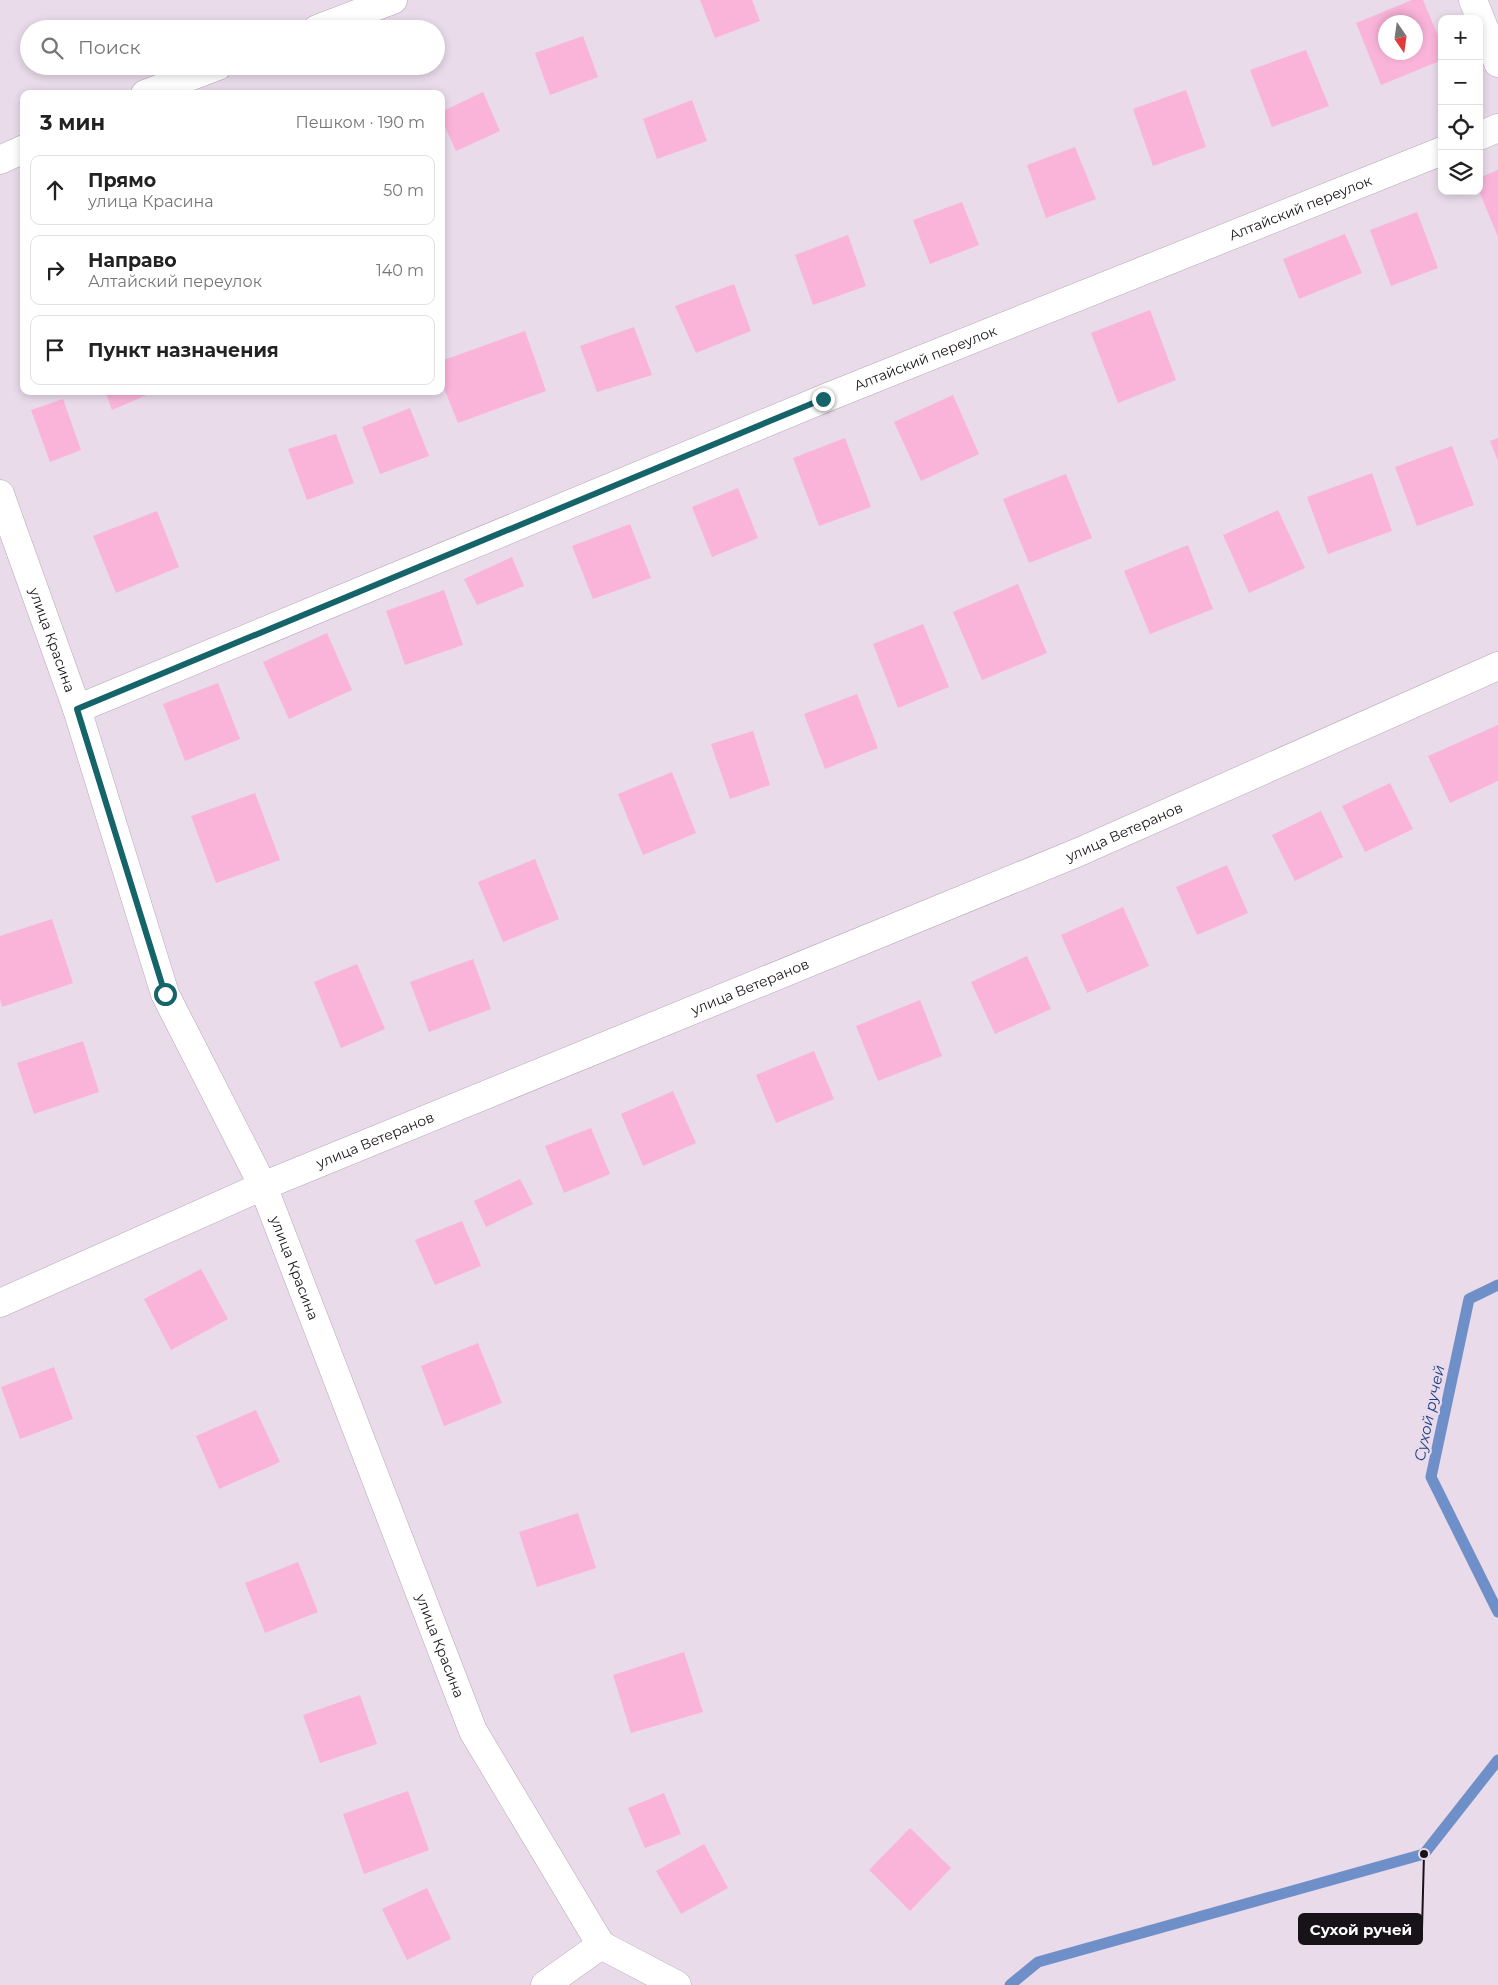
<!DOCTYPE html>
<html lang="ru">
<meta charset="utf-8">
<style>
:root{--surface:#fff;--page:#f6f6f6;--text:#222;--muted:#767676;--line:#e0e0e0}
body{margin:0;font-family:Montserrat,sans-serif;background:var(--page);color:var(--text)}
.controls{position:absolute;right:15px;top:15px;display:grid;overflow:hidden;border-radius:10px;box-shadow:0 2px 8px #0003}
.controls button{width:45px;height:45px;display:grid;place-items:center;padding:0;border:0;border-bottom:1px solid var(--line);background:var(--surface);color:var(--text);font:25px sans-serif}
.compass{position:absolute;left:1378px;top:15px;width:45px;height:45px;border-radius:50%;background:var(--surface);box-shadow:0 2px 8px #0003;rotate:167deg}
.stop{position:absolute;width:15px;height:15px;margin:-11px;border:4px solid #15646a;border-radius:50%;background:#fff}
.stop.end{background:#15646a;border-color:#fff;box-shadow:0 1px 5px #0008}
.list{margin:0;padding:0;list-style:none}
h2{display:flex;justify-content:space-between;align-items:center;height:65px;margin:0;padding:0 20px;font-size:21px}
h2 small{font-size:16px;font-weight:400;color:var(--muted)}
.list li{display:grid;grid-template-columns:32px 1fr auto;gap:15px;align-items:center;box-sizing:border-box;height:70px;margin:0 10px 10px;padding:0 10px;border:1px solid var(--line);border-radius:10px}
.list b{display:block;font-size:19px;white-space:nowrap}
.list p{margin:0;font-size:16px;white-space:nowrap;color:var(--muted)}
.list em{font-size:16px;font-style:normal;color:var(--muted)}
.icon{flex:none;width:28px;height:28px;fill:none;stroke:currentColor;stroke-width:2;stroke-linecap:round;stroke-linejoin:round}
.map{position:relative;flex:none;width:1498px;height:1985px;overflow:hidden}
.search{position:absolute;background:var(--surface);box-shadow:0 2px 8px #0003;left:20px;top:20px;width:425px;height:55px;display:flex;align-items:center;gap:12px;box-sizing:border-box;padding:0 18px;border-radius:28px;color:var(--muted);font-size:19px}
.panel{position:absolute;background:var(--surface);box-shadow:0 2px 8px #0003;left:20px;top:90px;width:425px;height:305px;border-radius:10px}
.map>svg:first-child{display:block}
</style>
<div class="map">
<svg width="1498" height="1985" viewBox="0 0 1498 1985">
<rect width="100%" height="100%" fill="#e9dbea"/>
<g fill="none" stroke-linecap="round" stroke-linejoin="round">
<g stroke="#6f8fc8" stroke-width="11">
<path d="M1498,1285l-29,14 -38,178 67,135"/>
<path d="M1010,1985l28,-23 386,-108 74,-94"/>
</g>
</g>
<g fill="#fab4da" fill-rule="evenodd">
<path d="M700,0h52l8,21 -45,17z"/>
<path d="M1412,0h11l19,45v15l-61,25 -25,-62zM1386,22h30v30h-30z"/>
<path d="M583,36l15,41 -48,18 -15,-42z"/>
<path d="M1306,50l23,56 -57,21 -22,-57z"/>
<path d="M1186,90l20,57 -53,19 -20,-57z"/>
<path d="M483,92l17,39 -44,20 -15,-33v-6z"/>
<path d="M692,100l15,41 -50,18 -14,-40z"/>
<path d="M1075,147l21,52 -50,19 -19,-53z"/>
<path d="M1498,170v67l-19,-46v-13z"/>
<path d="M962,202l17,43 -49,19 -17,-44z"/>
<path d="M1417,212l21,56 -47,18 -21,-56z"/>
<path d="M1345,234l17,39 -63,26 -16,-40z"/>
<path d="M848,235l18,51 -53,19 -18,-50z"/>
<path d="M734,284l17,47 -55,22 -21,-47z"/>
<path d="M1150,310l26,70 -58,23 -27,-70z"/>
<path d="M634,327l18,48 -55,17 -17,-46z"/>
<path d="M525,331l21,60 -88,32 -17,-42v-20z"/>
<path d="M105,391h51l-44,19z"/>
<path d="M953,395l26,59 -58,27 -27,-59z"/>
<path d="M63,399l18,51 -31,12 -19,-52z"/>
<path d="M410,408l19,48 -49,18 -18,-47z"/>
<path d="M336,434l18,49 -47,17 -19,-51z"/>
<path d="M845,438l26,69 -52,19 -26,-68z"/>
<path d="M1498,438v23l-8,-20z"/>
<path d="M1452,446l22,59 -57,21 -22,-59z"/>
<path d="M1372,473l20,58 -64,23 -21,-57z"/>
<path d="M1066,474l26,64 -63,25 -26,-64z"/>
<path d="M738,488l20,50 -46,19 -20,-50z"/>
<path d="M1278,510l27,58 -56,25 -26,-58z"/>
<path d="M157,511l22,56 -63,26 -23,-57z"/>
<path d="M630,524l21,54 -58,21 -21,-53z"/>
<path d="M1188,545l25,64 -63,25 -26,-63z"/>
<path d="M512,557l12,29 -47,19 -13,-26z"/>
<path d="M1018,584l29,69 -65,27 -29,-68z"/>
<path d="M444,590l19,55 -58,20 -19,-54z"/>
<path d="M923,624l26,63 -51,21 -25,-64z"/>
<path d="M327,633l25,57 -63,29 -26,-57z"/>
<path d="M218,683l22,56 -55,22 -22,-57z"/>
<path d="M857,694l21,54 -53,21 -21,-55z"/>
<path d="M1498,725v56l-48,22 -22,-47z"/>
<path d="M753,731l17,54 -40,14 -19,-55z"/>
<path d="M672,772l24,61 -53,22 -25,-61z"/>
<path d="M1390,783l23,46 -48,23 -23,-46z"/>
<path d="M255,793l25,67 -64,23 -25,-67z"/>
<path d="M1321,811l22,46 -48,24 -23,-46z"/>
<path d="M535,859l24,60 -56,23 -25,-60z"/>
<path d="M1227,865l21,48 -51,22 -21,-48z"/>
<path d="M1123,907l26,59 -62,27 -26,-58z"/>
<path d="M52,919l21,64 -71,24 -2,-8v-63z"/>
<path d="M1027,956l24,53 -56,25 -24,-52z"/>
<path d="M473,959l18,50 -62,23 -19,-50z"/>
<path d="M357,964l28,65 -44,19 -27,-66z"/>
<path d="M920,1000l22,56 -64,25 -22,-55z"/>
<path d="M83,1041l16,51 -65,22 -17,-51z"/>
<path d="M814,1051l20,48 -58,24 -20,-48z"/>
<path d="M673,1091l23,52 -53,23 -22,-52z"/>
<path d="M591,1128l19,46 -46,19 -19,-47z"/>
<path d="M520,1179l13,25 -47,23 -12,-26z"/>
<path d="M462,1221l19,45 -46,19 -20,-45z"/>
<path d="M201,1269l27,50 -57,31 -27,-51z"/>
<path d="M478,1343l24,60 -58,23 -23,-60z"/>
<path d="M54,1367l19,52 -53,20 -19,-52z"/>
<path d="M256,1410l24,52 -61,27 -23,-53z"/>
<path d="M578,1513l18,55 -59,19 -18,-55z"/>
<path d="M298,1562l20,50 -53,21 -20,-50z"/>
<path d="M684,1652l19,60 -72,21 -18,-58z"/>
<path d="M360,1695l17,49 -57,19 -17,-48z"/>
<path d="M408,1791l21,59 -65,24 -21,-60z"/>
<path d="M664,1793l17,41 -36,14 -17,-40z"/>
<path d="M910,1828l41,40 -41,43 -41,-41z"/>
<path d="M704,1844l24,44 -47,26 -25,-43z"/>
<path d="M427,1888l24,51 -44,21 -25,-51z"/>
</g>
<g fill="none" stroke-linecap="round" stroke-linejoin="round">
<defs>
<g id="street">
<path d="M1473,0l25,63"/>
<path d="M1479,136l19,-8"/>
<path id="s1" d="M0,494l77,215 88,285 98,192 210,545 128,214 76,40"/>
<path id="s2" d="M77,709l746,-310 619,-248"/>
<path id="s3" d="M0,1303l263,-117 816,-334 419,-186"/>
<path d="M545,1985l56,-40"/>
</g>
<g id="secondary">
<path d="M317,29l76,-29"/>
<path d="M145,94l73,-28"/>
<path d="M0,160l24,-11"/>
</g>
</defs>
<use href="#street" stroke="#b4a7b5" stroke-width="29"/>
<use href="#secondary" stroke="#b4a7b5" stroke-width="29"/>
<use href="#street" stroke="#fff" stroke-width="28"/>
<use href="#secondary" stroke="#fff" stroke-width="28"/>
</g>
<g fill="none" stroke-linecap="round" stroke-linejoin="round">
<path stroke="#15646a" stroke-width="6" d="M165,994l-88,-285 746,-310"/>
</g>
<g text-anchor="middle" dominant-baseline="central" stroke-width="4.5" stroke-linejoin="round" paint-order="stroke">
<g font-size="14" fill="#181318" stroke="#e9dbea">
<text stroke="none"><textPath href="#s2" startOffset="1322">Алтайский переулок</textPath></text>
<text stroke="none"><textPath href="#s2" startOffset="918">Алтайский переулок</textPath></text>
<text stroke="none"><textPath href="#s1" startOffset="155">улица Красина</textPath></text>
<text stroke="none"><textPath href="#s3" startOffset="1219">улица Ветеранов</textPath></text>
<text stroke="none"><textPath href="#s3" startOffset="814">улица Ветеранов</textPath></text>
<text stroke="none"><textPath href="#s3" startOffset="409">улица Ветеранов</textPath></text>
<text stroke="none"><textPath href="#s1" startOffset="830">улица Красина</textPath></text>
<text stroke="none"><textPath href="#s1" startOffset="1235">улица Красина</textPath></text>
</g>
<g font-size="15" font-style="italic" fill="#1a3e83" stroke="#e9dbea">
<text transform="translate(1429 1413) rotate(-78)">Сухой ручей</text>
</g>
</g>
<path fill="none" stroke="#181318" stroke-width="2" d="M1424 1854L1422 1929"/>
<circle fill="#181318" stroke="#e9dbea" stroke-width="2" cx="1424" cy="1854" r="5"/>
<rect fill="#181318" stroke="#181318" stroke-width="2" x="1299" y="1914" width="123" height="30" rx="5"/>
<g font-size="15" text-anchor="middle" font-weight="bold" fill="#fff">
<text x="1361" y="1935">Сухой ручей</text>
</g>
</svg>
<div class="controls">
<button>+</button>
<button>−</button>
<button><svg class="icon" aria-label="locate" viewBox="0 0 24 24"><circle cx="12" cy="12" r="6"/><path d="M12 2v4M12 18v4M2 12h4M18 12h4"/></svg></button>
<button><svg class="icon" aria-label="layers" viewBox="0 0 24 24"><path d="M12 4l9 5-9 5-9-5zM3 14l9 5 9-5"/></svg></button>
</div>
<svg class="compass" viewBox="-18 -18 36 36"><path d="M0-13l5 13h-10z" fill="#e53935"/><path d="M0 13l5-13h-10z" fill="#767676"/></svg>
<div class="stop" style="left:165px;top:994px"></div>
<div class="stop end" style="left:823px;top:399px"></div>
<div class="search"><svg class="icon" aria-label="search" viewBox="0 0 24 24"><circle cx="10" cy="10" r="6"/><path d="M15 15l6 6"/></svg>Поиск</div>
<section class="panel">
<h2>3 мин<small>Пешком · 190 m</small></h2>
<ul class="list">
<li><svg class="icon" aria-label="ahead" viewBox="0 0 24 24"><path d="M12 20V5M6 11l6-6 6 6"/></svg><div><b>Прямо</b><p>улица Красина</p></div><em>50 m</em></li>
<li><svg class="icon" aria-label="right" viewBox="0 0 24 24"><path d="M7 20v-9h11M14 6l5 5-5 5"/></svg><div><b>Направо</b><p>Алтайский переулок</p></div><em>140 m</em></li>
<li><svg class="icon" aria-label="arrive" viewBox="0 0 24 24"><path d="M6 21V4h12l-3 4 3 4H6"/></svg><div><b>Пункт назначения</b></div></li>
</ul>
</section>
</div>
